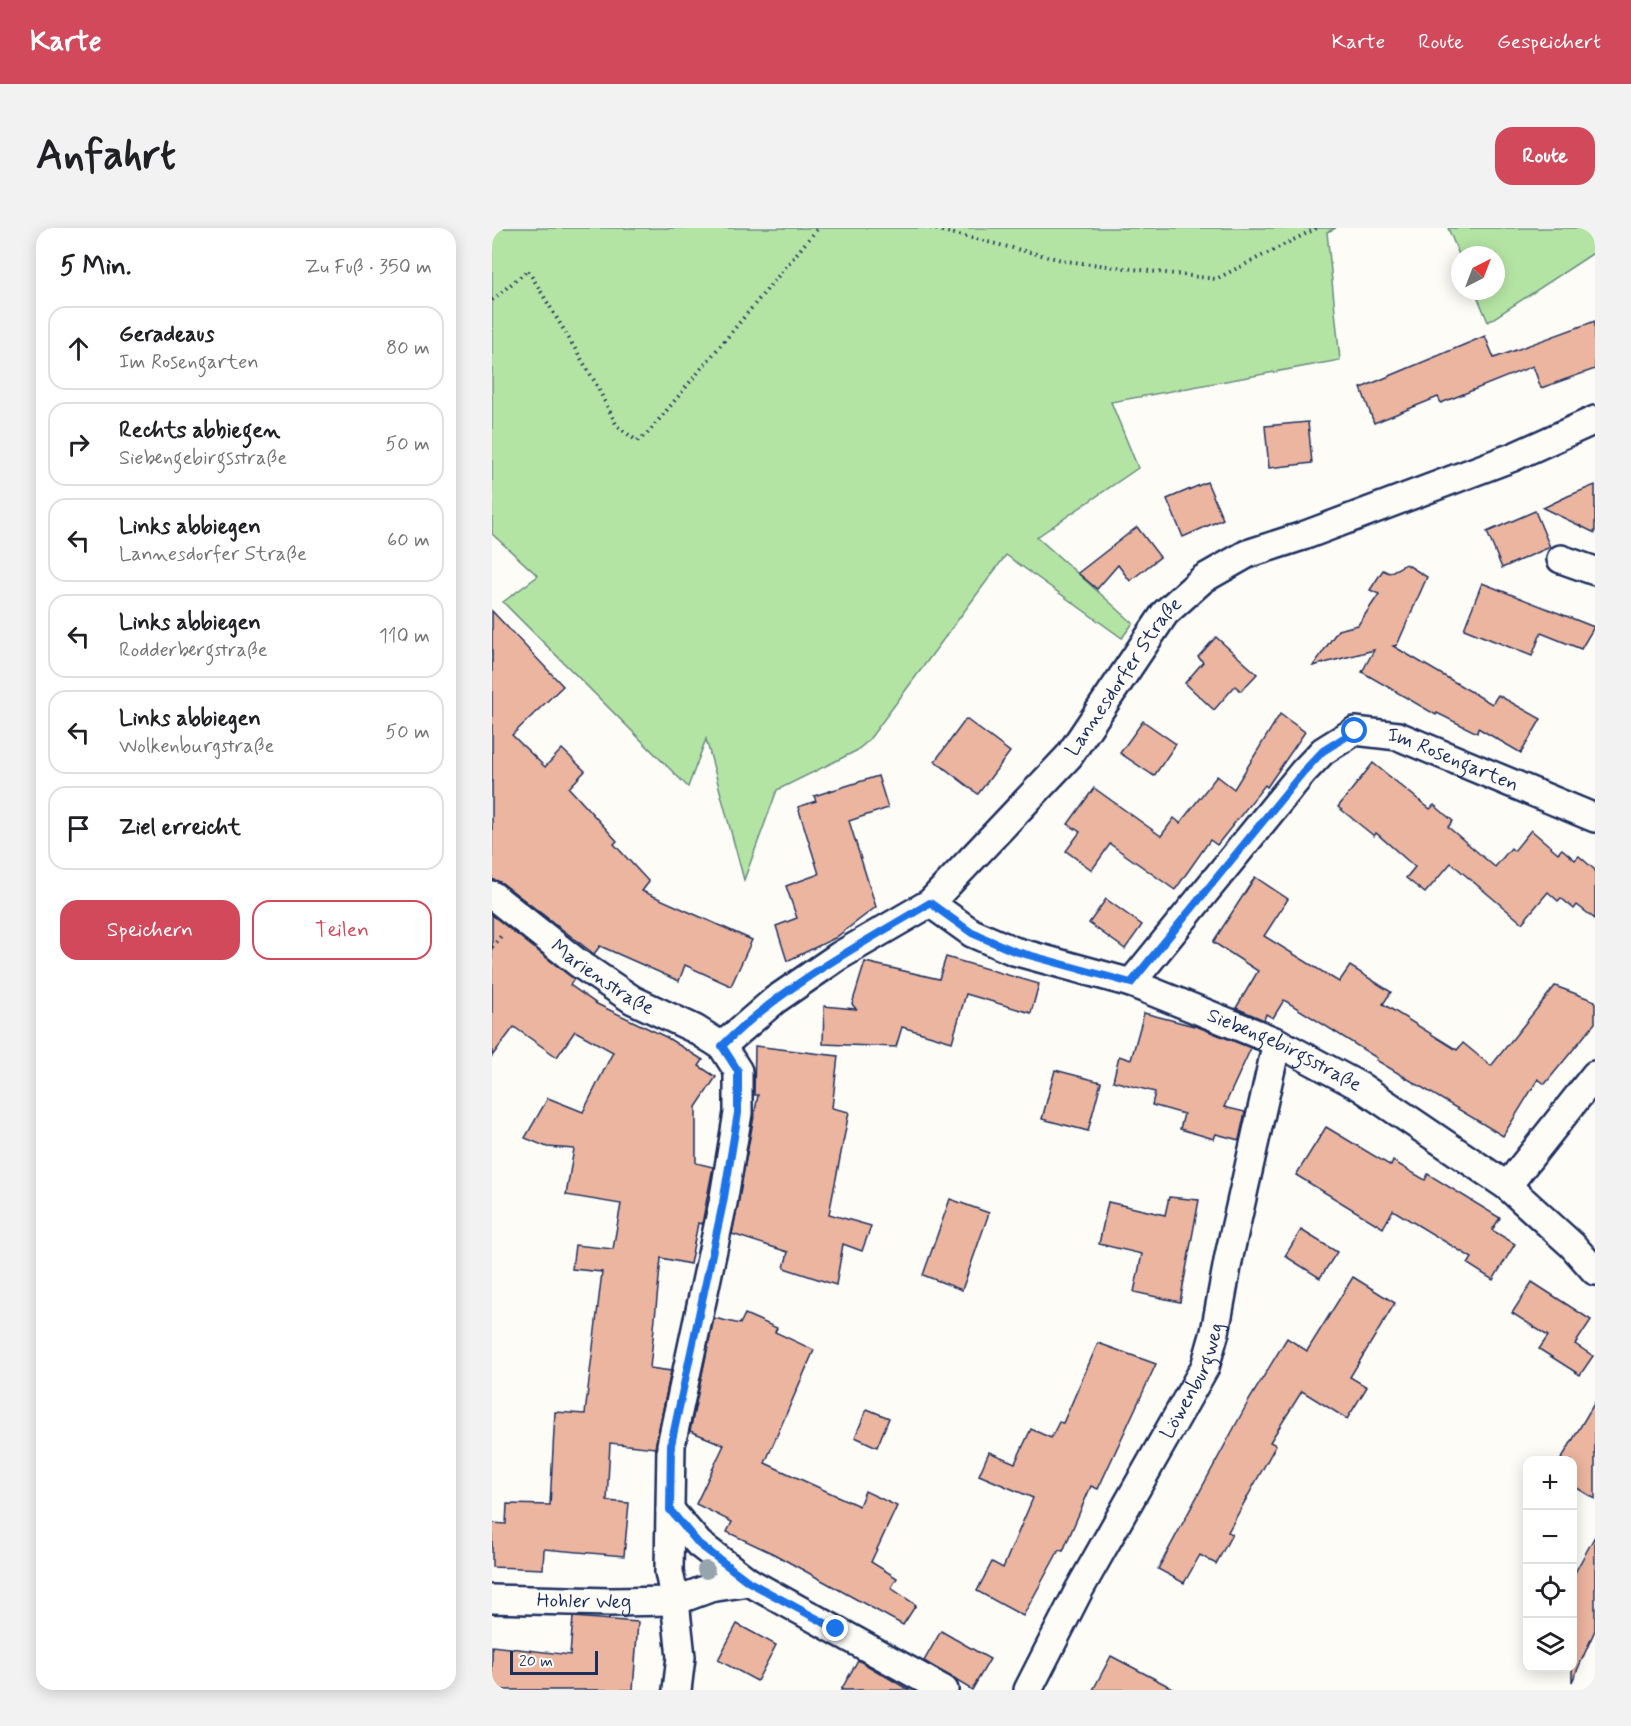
<!DOCTYPE html>
<html lang="de">
<meta charset="utf-8">
<style>
:root{--surface:#fff;--page:#f2f2f2;--text:#202124;--muted:#757577;--line:#e0e0e0;--accent:#d1495b}
body{margin:0;font-family:Mynerve,sans-serif;background:var(--page);color:var(--text)}
.controls{position:absolute;right:18px;bottom:18px;display:grid;overflow:hidden;border-radius:12px;box-shadow:0 3px 15px #0003}
.controls button{width:54px;height:54px;display:grid;place-items:center;padding:0;border:0;border-bottom:2px solid var(--line);background:var(--surface);color:var(--text);font:30px sans-serif}
.compass{position:absolute;left:959px;top:18px;width:54px;height:54px;border-radius:50%;background:var(--surface);box-shadow:0 3px 15px #0003;rotate:42deg}
.scale{position:absolute;left:18px;bottom:15px;width:88px;box-sizing:border-box;padding-left:6px;border:3px solid #1b2f5e;border-top:0;font-size:16px;line-height:21px;white-space:nowrap;color:#1b2f5e;-webkit-text-stroke:4px #fdfcf7;paint-order:stroke}
.stop{position:absolute;width:18px;height:18px;margin:-14px;border:4px solid #1a73e8;border-radius:50%;background:#fff}
.stop.end{background:#1a73e8;border-color:#fff;box-shadow:0 2px 6px #0008}
.list{margin:0;padding:0;list-style:none}
h2{display:flex;justify-content:space-between;align-items:center;height:78px;margin:0;padding:0 24px;font-size:26px}
h2 small{font-size:20px;font-weight:400;color:var(--muted)}
.list li{display:grid;grid-template-columns:39px 1fr auto;gap:18px;align-items:center;box-sizing:border-box;height:84px;margin:0 12px 12px;padding:0 12px;border:2px solid var(--line);border-radius:18px}
.list b{display:block;font-size:22px;white-space:nowrap}
.list p{margin:0;font-size:20px;white-space:nowrap;color:var(--muted)}
.list em{font-size:20px;font-style:normal;color:var(--muted)}
.actions{display:flex;gap:12px;padding:18px 24px}
.actions a{flex:1;padding:14px 0;border:2px solid var(--accent);border-radius:18px;text-align:center;font-size:21px;color:var(--accent)}
.actions .main{background:var(--accent);color:#fff}
.icon{flex:none;width:33px;height:33px;fill:none;stroke:currentColor;stroke-width:2;stroke-linecap:round;stroke-linejoin:round}
.map{position:relative;flex:none;width:1103px;height:1462px;overflow:hidden;border-radius:18px}
header{display:flex;align-items:center;gap:36px;box-sizing:border-box;height:84px;padding:0 30px;background:var(--accent);color:#fff}
header strong{font-size:28px}
nav{display:flex;gap:33px;margin-inline-start:auto;font-size:21px}
.intro{display:flex;align-items:center;justify-content:space-between;box-sizing:border-box;height:144px;padding:0 36px}
h1{margin:0;font-size:42px}
.button{padding:15px 27px;border-radius:18px;background:var(--accent);color:#fff;font-size:21px;font-weight:700}
main{display:flex;gap:36px;padding:0 36px}
aside{flex:1;background:var(--surface);border-radius:18px;box-shadow:0 3px 15px #0003}
.map>svg:first-child{display:block}
</style>
<header>
<strong>Karte</strong>
<nav><a>Karte</a><a>Route</a><a>Gespeichert</a></nav>
</header>
<div class="intro"><h1>Anfahrt</h1><a class="button">Route</a></div>
<main>
<aside>
<h2>5 Min.<small>Zu Fuß · 350 m</small></h2>
<ul class="list">
<li><svg class="icon" aria-label="ahead" viewBox="0 0 24 24"><path d="M12 20V5M6 11l6-6 6 6"/></svg><div><b>Geradeaus</b><p>Im Rosengarten</p></div><em>80 m</em></li>
<li><svg class="icon" aria-label="right" viewBox="0 0 24 24"><path d="M7 20v-9h11M14 6l5 5-5 5"/></svg><div><b>Rechts abbiegen</b><p>Siebengebirgsstraße</p></div><em>50 m</em></li>
<li><svg class="icon" aria-label="left" viewBox="0 0 24 24"><path d="M17 20v-9H6M10 6l-5 5 5 5"/></svg><div><b>Links abbiegen</b><p>Lannesdorfer Straße</p></div><em>60 m</em></li>
<li><svg class="icon" aria-label="left" viewBox="0 0 24 24"><path d="M17 20v-9H6M10 6l-5 5 5 5"/></svg><div><b>Links abbiegen</b><p>Rodderbergstraße</p></div><em>110 m</em></li>
<li><svg class="icon" aria-label="left" viewBox="0 0 24 24"><path d="M17 20v-9H6M10 6l-5 5 5 5"/></svg><div><b>Links abbiegen</b><p>Wolkenburgstraße</p></div><em>50 m</em></li>
<li><svg class="icon" aria-label="arrive" viewBox="0 0 24 24"><path d="M6 21V4h12l-3 4 3 4H6"/></svg><div><b>Ziel erreicht</b></div></li>
</ul>
<div class="actions"><a class="main">Speichern</a><a>Teilen</a></div>
</aside>
<div class="map">
<svg width="1103" height="1462" viewBox="0 0 1103 1462">
<rect width="100%" height="100%" fill="#fdfcf7"/>
<filter id="ink" filterUnits="userSpaceOnUse"><feTurbulence type="fractalNoise" baseFrequency=".0167" numOctaves="2"/><feDisplacementMap in="SourceGraphic" scale="12" xChannelSelector="R" yChannelSelector="G"/><feConvolveMatrix kernelMatrix="1 2 1 2 8 2 1 2 1" color-interpolation-filters="sRGB"/></filter>
<g filter="url(#ink)">
<g fill="#b4e4a4" stroke="#688a81" stroke-width="1.5">
<path d="M0,0h844l-9,4 13,128 -229,42 27,66 -101,69 96,86 -11,15 -116,-83 -138,186 -12,10 -79,39 -33,90 -38,-141 -18,48 -185,-185 35,-26 -46,-42z"/>
<path d="M956,0h147v24l-107,70 -13,-31h21v-36h-36v2z"/>
</g>
<g fill="#ebb59f" stroke="#1b2f5e" stroke-width="1.5">
<path d="M1103,93v48l-54,19 -8,-22 -92,37 -3,-6 -64,26 -13,-35 124,-52 9,22z"/>
<path d="M816,194l4,41 -43,5 -4,-42z"/>
<path d="M715,254l16,37 -40,18 -16,-38z"/>
<path d="M1103,257v48l-52,-25 25,-12z"/>
<path d="M1043,283l15,36 -48,21 -15,-36z"/>
<path d="M645,299l23,30 -30,24 -12,-16 -21,24 -19,-16z"/>
<path d="M914,336l21,13 -30,68 -4,1 99,58 6,-9 43,24 -20,34 -43,-25 -1,5 -40,-20 -1,2 -74,-43 12,-22 -61,16 25,-36 20,-5 21,-31 -9,-4 13,-20 6,3z"/>
<path d="M990,355l112,44 -13,22 -40,-16 -9,23 -68,-27z"/>
<path d="M0,383l71,75 -51,49 33,32 17,-18 23,22 -16,17 48,53 -3,3 35,38 -7,9 110,49 -21,46 -46,-21 -6,16 -79,-35 -6,8 -92,-71 -10,-3z"/>
<path d="M724,409l41,37 -16,17 -6,-5 -21,24 -29,-27 18,-21 -5,-5z"/>
<path d="M788,486l25,18 -38,55 -2,-2 -48,60 -7,-5 -35,50 -65,-46 -18,26 -26,-19 14,-19 -12,-8 26,-36 67,48 13,-18 6,5 37,-47 17,13z"/>
<path d="M474,491l44,33 -32,42 -43,-33z"/>
<path d="M651,493l33,23 -22,32 -34,-23z"/>
<path d="M881,535l57,46 4,-4 19,16 -5,6 47,40 16,-19 3,3 17,-21 27,23 4,-4 13,11 4,-4 16,14v49l-18,-14 -3,4 -13,-11 -3,3 -10,-9 -26,31 -71,-60 -26,30 -19,-15 9,-11 -39,-34 -2,3 -36,-29z"/>
<path d="M386,548l10,32 -39,13 27,86 -41,31 -48,23 -11,-35 21,-8 -11,-32 33,-12 -21,-67 18,-6 -2,-5z"/>
<path d="M763,649l33,22 -24,37 75,46 11,-16 41,26 -8,12 74,46 6,-7 28,23 64,-80 40,15v22l-50,61 -7,-5 -35,57 -127,-76 1,-2 -93,-58 -11,18 -7,-4 -2,6 -28,-12 22,-37 -45,-29z"/>
<path d="M614,671l36,26 -17,24 -36,-26z"/>
<path d="M0,687l82,64 -4,6 27,19 69,33 37,23 -4,6 17,11 -20,30v56l17,4 -11,57 -4,-1 -8,41 -29,-6 -11,110 21,3 -16,77 -45,-5 -3,58 22,2 -5,53 -80,-7 -1,20 -51,-2v-44l14,1 1,-20 43,1 5,-93 30,2 17,-142 -30,-3 3,-24 38,4 8,-45 -55,-9 8,-46 -27,-2 -22,-9 23,-40 35,14 30,-60 -38,-21 -18,26 -43,-30 -22,29z"/>
<path d="M454,729l93,27 -8,29 -65,-19 -14,48 -50,-15 -6,20 -73,-3 1,-38 32,3 -4,-5 13,-42 74,17z"/>
<path d="M652,785l54,14 53,21 -27,59 21,5 -6,28 -23,-6 -2,5 -34,-10 4,-15 -32,-9 3,-13 -42,-11 6,-25 12,4z"/>
<path d="M263,818l83,10 -6,52 17,4 -20,102 42,12 -9,25 -19,-7 -7,41 -52,-17 4,-16 -56,-18 26,-139h-4z"/>
<path d="M563,842l46,12 -13,49 -46,-12z"/>
<path d="M834,899l65,39 2,-5 32,19 3,-6 72,44 -8,12 23,14 -22,36 -25,-16 4,-6 -79,-48 -10,18 -87,-53z"/>
<path d="M677,969l30,3 -19,102 -46,-10 8,-38 -43,-10 9,-42 57,13z"/>
<path d="M458,971l39,14 -27,77 -39,-15z"/>
<path d="M809,1002l36,22 -17,26 -35,-22z"/>
<path d="M861,1049l42,26 -45,74 17,10 -20,32 -45,-28 -32,51 6,3 -48,87 4,2 -16,30 -16,-9 -16,28 -26,-14 90,-167 39,-64 20,13z"/>
<path d="M1040,1054l59,38 -16,24 18,12 -13,19 -41,-26 9,-13 -36,-23z"/>
<path d="M253,1086l32,14 -2,4 39,18 -49,113 94,43 6,-15 32,15 -26,56 26,16 -6,10 25,17 -13,20 -129,-71 -47,-22 5,-10 -36,-18 28,-59 -34,-14 24,-113 26,6z"/>
<path d="M606,1115l58,21 -58,125 -7,-3 -28,65 -4,-1 -36,66 -46,-25 15,-29 11,6 30,-70 -54,-23 10,-23 26,11 16,-34 20,9 8,-16 4,1z"/>
<path d="M1103,1174v97l-23,-14v-24h-12z"/>
<path d="M375,1181l22,9 -12,29 -22,-10z"/>
<path d="M1103,1308v94l-23,52v-104z"/>
<path d="M81,1389l65,5 -5,68h-141v-44l78,9z"/>
<path d="M245,1396l39,21 -19,36 -39,-21z"/>
<path d="M449,1403l49,28 -18,31 -48,-29z"/>
<path d="M619,1428l65,34h-83z"/>
<path d="M366,1432l51,30h-68z"/>
</g>
<g fill="none" stroke-linecap="round" stroke-linejoin="round">
<defs>
<g id="street">
<path d="M1069,331l34,12"/>
<path id="s1" d="M0,667l86,68 55,37 62,29 27,17 16,25v42l-15,90 -52,242 -2,127 6,29 6,56 -4,33"/>
<path id="s2" d="M438,675l42,30 42,18 117,32 146,59 84,45 146,99 65,59 23,26"/>
<path id="s3" d="M639,755l172,-211 20,-21 32,-20 43,5 197,82"/>
<path id="s4" d="M230,818l53,-46 64,-44 91,-53 139,-147 96,-143 38,-34 44,-25 56,-18 210,-79 82,-37"/>
<path d="M1015,958l88,-111"/>
<path d="M178,1282l29,34 50,38"/>
<path id="s5" d="M0,1371l118,3 65,-1 35,-13 39,-6 195,108"/>
<path id="s6" d="M536,1462l51,-100 126,-223 10,-35 14,-76 48,-214"/>
</g>
</defs>
<use href="#street" stroke="#1b2f5e" stroke-width="32"/>
<g stroke="#1b2f5e" stroke-width="4" stroke-dasharray="1.5 4.5" stroke-linecap="butt">
<path d="M438,0l136,33 150,18 101,-51"/>
<path d="M0,72l36,-30 67,112 22,44 20,15 10,-7 171,-206"/>
<path d="M0,719l9,-11"/>
</g>
<use href="#street" stroke="#fdfcf7" stroke-width="27"/>
</g>
<circle fill="#96a4ad" cx="214" cy="1342" r="9"/>
</g>
<g fill="none" stroke-linecap="round" stroke-linejoin="round" filter="url(#ink)">
<path stroke="#1a73e8" stroke-width="8" d="M344,1401l-87,-47 -50,-38 -29,-34 1,-65 52,-242 15,-90v-42l-16,-25c60,-60 136,-100 208,-143l42,30 42,18 117,32 172,-211 20,-21 32,-20"/>
</g>
<g text-anchor="middle" dominant-baseline="central" stroke-width="4.5" stroke-linejoin="round" paint-order="stroke">
<g font-size="20" fill="#1b2f5e" stroke="#fdfcf7">
<text stroke="none"><textPath href="#s4" startOffset="552">Lannesdorfer Straße</textPath></text>
<text stroke="none"><textPath href="#s3" startOffset="442">Im Rosengarten</textPath></text>
<text stroke="none"><textPath href="#s1" startOffset="138">Marienstraße</textPath></text>
<text stroke="none"><textPath href="#s2" startOffset="386">Siebengebirgsstraße</textPath></text>
<text stroke="none"><textPath href="#s6" startOffset="351">Löwenburgweg</textPath></text>
<text stroke="none"><textPath href="#s5" startOffset="92">Hohler Weg</textPath></text>
</g>
</g>
</svg>
<div class="controls">
<button>+</button>
<button>−</button>
<button><svg class="icon" aria-label="locate" viewBox="0 0 24 24"><circle cx="12" cy="12" r="6"/><path d="M12 2v4M12 18v4M2 12h4M18 12h4"/></svg></button>
<button><svg class="icon" aria-label="layers" viewBox="0 0 24 24"><path d="M12 4l9 5-9 5-9-5zM3 14l9 5 9-5"/></svg></button>
</div>
<svg class="compass" viewBox="-18 -18 36 36"><path d="M0-13l5 13h-10z" fill="#e53935"/><path d="M0 13l5-13h-10z" fill="#757577"/></svg>
<div class="scale">20 m</div>
<div class="stop" style="left:863px;top:503px"></div>
<div class="stop end" style="left:344px;top:1401px"></div>
</div>
</main>
